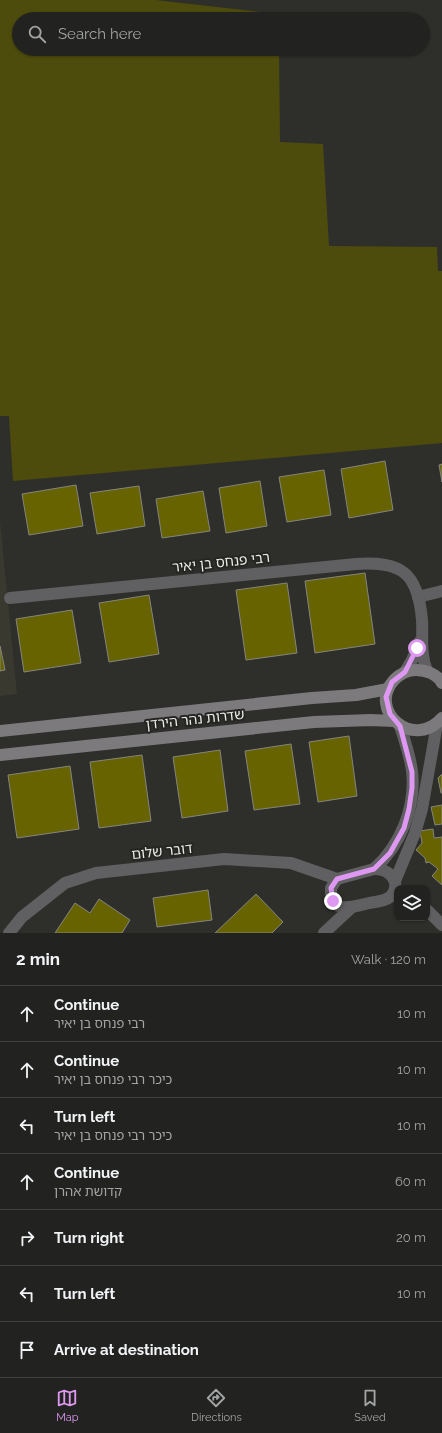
<!DOCTYPE html>
<meta charset="utf-8">
<style>
:root{--surface:#222320;--page:#2e2f2d;--text:#f1f3f6;--muted:#a2a4a5;--line:#3f403e;--accent:#de98f2}
body{margin:0;font-family:Raleway,"Noto Sans Hebrew",sans-serif;background:var(--page);color:var(--text)}
.controls{position:absolute;right:12px;bottom:12px;display:grid;overflow:hidden;border-radius:8px;box-shadow:0 1px 3px #0004}
.controls button{width:36px;height:36px;display:grid;place-items:center;padding:0;border:0;border-bottom:1px solid var(--line);background:var(--surface);color:var(--text);font:20px sans-serif}
.stop{position:absolute;width:12px;height:12px;margin:-9px;border:3px solid #de98f2;border-radius:50%;background:#fff}
.stop.end{background:#de98f2;border-color:#fff;box-shadow:0 1px 4px #0008}
.list{margin:0;padding:0;list-style:none}
h2{display:flex;justify-content:space-between;align-items:center;height:52px;margin:0;padding:0 16px;font-size:17px}
h2 small{font-size:13px;font-weight:400;color:var(--muted)}
.list li{display:grid;grid-template-columns:26px 1fr auto;gap:12px;align-items:center;box-sizing:border-box;height:56px;padding:0 16px;border-top:1px solid var(--line)}
.list b{display:block;font-size:15px;white-space:nowrap}
.list p{margin:0;font-size:13px;white-space:nowrap;color:var(--muted)}
.list em{font-size:13px;font-style:normal;color:var(--muted)}
.icon{flex:none;width:22px;height:22px;fill:none;stroke:currentColor;stroke-width:2;stroke-linecap:round;stroke-linejoin:round}
.map{position:relative;flex:none;width:442px;height:933px;overflow:hidden}
.search{position:absolute;background:var(--surface);box-shadow:0 1px 3px #0004;left:12px;right:12px;top:12px;height:44px;display:flex;align-items:center;gap:10px;box-sizing:border-box;padding:0 14px;border-radius:22px;color:var(--muted);font-size:15px}
.sheet{height:444px;background:var(--surface)}
nav{display:flex;justify-content:space-around;align-items:center;box-sizing:border-box;height:56px;border-top:1px solid var(--line);background:var(--surface);font-size:11px;color:var(--muted)}
nav a{display:grid;justify-items:center;gap:2px}
nav .on{color:var(--accent)}
.map>svg:first-child{display:block}
</style>
<div class="map">
<svg width="442" height="933" viewBox="0 0 442 933">
<rect width="100%" height="100%" fill="#2e2f2b"/>
<path fill="#39392f" d="M0,521l17,173 -17,2z"/>
<path fill="#4e4c0c" d="M0,0h156l123,14v5h-260v30h260l1,93 43,2 6,102 108,1 1,24h4v172l-429,38 -4,-65h-9z"/>
<g fill="#666300" stroke="#858580">
<path d="M385,461l8,49 -44,8 -8,-49z"/>
<path d="M442,464v18l-3,-17z"/>
<path d="M324,470l7,45 -44,7 -8,-45z"/>
<path d="M260,481l7,45 -41,7 -7,-45z"/>
<path d="M76,485l7,41 -54,9 -7,-41z"/>
<path d="M139,486l6,40 -48,8 -7,-41z"/>
<path d="M203,491l7,40 -48,7 -6,-39z"/>
<path d="M365,573l10,71 -60,9 -10,-72z"/>
<path d="M287,583l10,70 -51,7 -10,-70z"/>
<path d="M149,595l10,59 -50,8 -10,-59z"/>
<path d="M72,610l9,53 -57,9 -8,-53z"/>
<path d="M0,646l5,24 -5,1z"/>
<path d="M349,736l8,60 -39,6 -9,-60z"/>
<path d="M291,744l9,60 -46,6 -9,-59z"/>
<path d="M220,750l8,61 -46,7 -9,-61z"/>
<path d="M142,755l9,66 -52,7 -9,-66z"/>
<path d="M70,766l9,63 -62,9 -9,-63z"/>
<path d="M442,774v19h-1l-3,-15z"/>
<path d="M442,805v19l-7,1 -4,-18z"/>
<path d="M433,829l1,9 8,-1v48l-10,-9 6,-7 -9,-7 -3,1 -1,-5 -9,-8 6,-7 -2,-12z"/>
<path d="M208,890l4,30 -55,7 -4,-29z"/>
<path d="M256,894l27,28 -11,11h-57z"/>
<path d="M99,899l31,21 -8,13h-67l20,-30 15,10z"/>
</g>
<g fill="none" stroke-linecap="round" stroke-linejoin="round">
<g stroke="#605f61" stroke-width="12">
<path d="M418,597l24,-6"/>
<path d="M10,598l346,-34c46,-3 62,9 66,56 1,18 -2,33 5,51"/>
<path d="M405,672l7,-12 8,-19"/>
<path d="M374,869c16,-1 29,15 16,28 -5,4 -14,5 -21,6 -17,4 -39,12 -38,-15l6,-9z"/>
<path d="M374,869c27,-24 42,-62 38,-98 -2,-15 -7,-30 -12,-45"/>
<path d="M395,881l20,-48 7,-24 15,-85"/>
<path d="M427,910l15,15"/>
<path d="M9,933l13,-16 43,-34 31,-10 128,-14 67,4 46,16"/>
<path d="M324,933l28,-26"/>
</g>
<g stroke="#7c7a7d" stroke-width="12">
<path d="M442,683c-5,-9 -16,-13 -26,-13 -9,0 -16,4 -22,10 -27,30 19,71 48,38"/>
<path d="M0,731l312,-33 44,-3 32,-6"/>
<path d="M0,755l314,-33 57,-2 23,1"/>
</g>
</g>
<g fill="none" stroke-linecap="round" stroke-linejoin="round">
<path stroke="#de98f2" stroke-width="5" d="M333,901l-2,-13 6,-9 37,-10 16,-16 14,-25 5,-19 3,-21v-16l-12,-46 -10,-12 -4,-17 6,-15 13,-10 12,-24"/>
</g>
<g text-anchor="middle" dominant-baseline="central" stroke-width="4" stroke-linejoin="round" paint-order="stroke">
<g font-size="14" fill="#e9e9e7" stroke="#252521">
<text transform="translate(221 562) rotate(-6)">רבי פנחס בן יאיר</text>
<text transform="translate(195 719) rotate(-6)">שדרות נהר הירדן</text>
<text transform="translate(162 851) rotate(-6)">דובר שלום</text>
</g>
</g>
</svg>
<div class="controls">
<button><svg class="icon" aria-label="layers" viewBox="0 0 24 24"><path d="M12 4l9 5-9 5-9-5zM3 14l9 5 9-5"/></svg></button>
</div>
<div class="stop" style="left:417px;top:648px"></div>
<div class="stop end" style="left:333px;top:901px"></div>
<div class="search"><svg class="icon" aria-label="search" viewBox="0 0 24 24"><circle cx="10" cy="10" r="6"/><path d="M15 15l6 6"/></svg>Search here</div>
</div>
<section class="sheet">
<h2>2 min<small>Walk · 120 m</small></h2>
<ul class="list">
<li><svg class="icon" aria-label="ahead" viewBox="0 0 24 24"><path d="M12 20V5M6 11l6-6 6 6"/></svg><div><b>Continue</b><p>רבי פנחס בן יאיר</p></div><em>10 m</em></li>
<li><svg class="icon" aria-label="ahead" viewBox="0 0 24 24"><path d="M12 20V5M6 11l6-6 6 6"/></svg><div><b>Continue</b><p>כיכר רבי פנחס בן יאיר</p></div><em>10 m</em></li>
<li><svg class="icon" aria-label="left" viewBox="0 0 24 24"><path d="M17 20v-9H6M10 6l-5 5 5 5"/></svg><div><b>Turn left</b><p>כיכר רבי פנחס בן יאיר</p></div><em>10 m</em></li>
<li><svg class="icon" aria-label="ahead" viewBox="0 0 24 24"><path d="M12 20V5M6 11l6-6 6 6"/></svg><div><b>Continue</b><p>קדושת אהרן</p></div><em>60 m</em></li>
<li><svg class="icon" aria-label="right" viewBox="0 0 24 24"><path d="M7 20v-9h11M14 6l5 5-5 5"/></svg><div><b>Turn right</b></div><em>20 m</em></li>
<li><svg class="icon" aria-label="left" viewBox="0 0 24 24"><path d="M17 20v-9H6M10 6l-5 5 5 5"/></svg><div><b>Turn left</b></div><em>10 m</em></li>
<li><svg class="icon" aria-label="arrive" viewBox="0 0 24 24"><path d="M6 21V4h12l-3 4 3 4H6"/></svg><div><b>Arrive at destination</b></div></li>
</ul>
</section>
<nav>
<a class="on"><svg class="icon" aria-label="map" viewBox="0 0 24 24"><path d="M3 6l6-2 6 2 6-2v14l-6 2-6-2-6 2zM9 4v14M15 6v14"/></svg>Map</a>
<a><svg class="icon" aria-label="directions" viewBox="0 0 24 24"><path d="M12 3l9 9-9 9-9-9zM9 14v-3h6M13 9l2 2-2 2"/></svg>Directions</a>
<a><svg class="icon" aria-label="saved" viewBox="0 0 24 24"><path d="M7 4h10v16l-5-4-5 4z"/></svg>Saved</a>
</nav>
